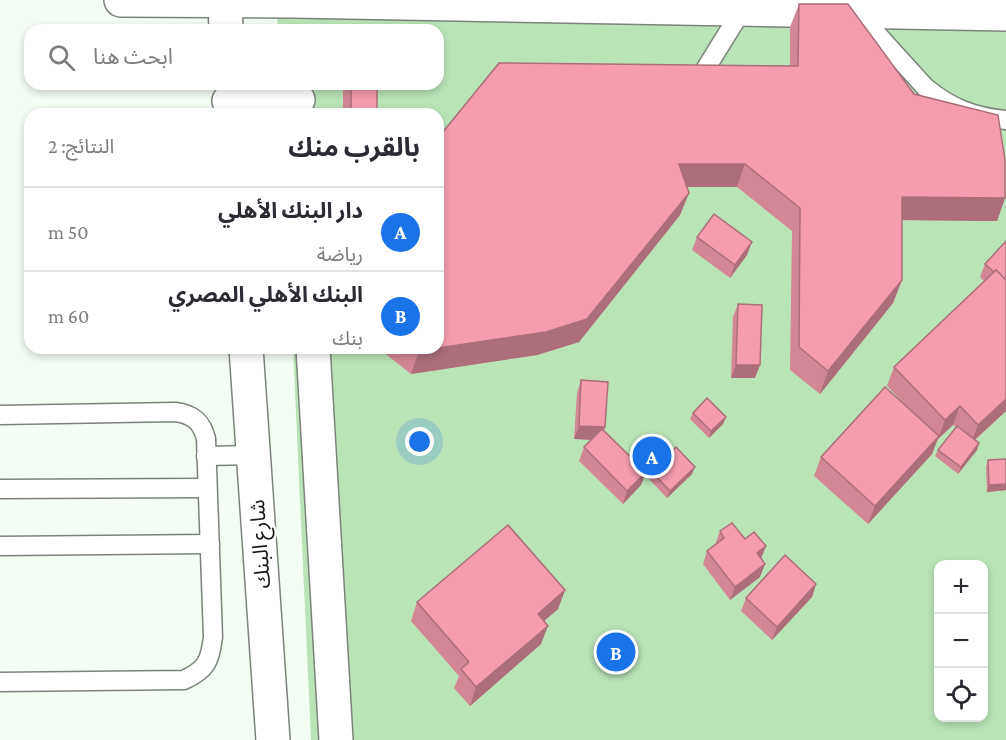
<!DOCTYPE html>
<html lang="ar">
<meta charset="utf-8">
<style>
:root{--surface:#fff;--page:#f2f2f3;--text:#2b2b33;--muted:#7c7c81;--line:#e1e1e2;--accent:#1a73e8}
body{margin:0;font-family:"Crimson Pro","Noto Sans Arabic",serif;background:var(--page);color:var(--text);direction:rtl}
.controls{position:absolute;right:18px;bottom:18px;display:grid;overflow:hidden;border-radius:12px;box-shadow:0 3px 9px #0003}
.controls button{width:54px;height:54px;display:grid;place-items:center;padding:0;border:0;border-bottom:2px solid var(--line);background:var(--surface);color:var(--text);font:30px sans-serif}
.you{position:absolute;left:420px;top:442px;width:21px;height:21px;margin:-15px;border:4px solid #fff;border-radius:50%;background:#1a73e8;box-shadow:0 0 0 9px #1a73e833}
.badge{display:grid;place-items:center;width:39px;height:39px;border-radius:50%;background:var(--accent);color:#fff;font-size:20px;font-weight:700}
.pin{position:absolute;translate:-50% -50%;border:3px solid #fff;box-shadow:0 2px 6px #0006}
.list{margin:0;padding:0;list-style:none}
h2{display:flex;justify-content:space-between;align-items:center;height:78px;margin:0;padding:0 24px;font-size:26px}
h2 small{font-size:20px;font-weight:400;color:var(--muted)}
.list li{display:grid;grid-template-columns:39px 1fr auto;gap:18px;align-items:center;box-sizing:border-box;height:84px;padding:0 24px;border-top:2px solid var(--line)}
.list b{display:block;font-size:22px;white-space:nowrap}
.list p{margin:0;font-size:20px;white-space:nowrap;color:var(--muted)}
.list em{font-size:20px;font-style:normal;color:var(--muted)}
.icon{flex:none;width:33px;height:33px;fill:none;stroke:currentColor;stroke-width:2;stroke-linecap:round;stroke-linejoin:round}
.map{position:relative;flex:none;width:1006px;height:740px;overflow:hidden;direction:ltr}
.search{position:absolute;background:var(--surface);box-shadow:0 3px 9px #0003;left:24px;top:24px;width:420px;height:66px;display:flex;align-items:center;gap:15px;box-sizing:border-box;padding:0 21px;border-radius:18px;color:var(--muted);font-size:22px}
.panel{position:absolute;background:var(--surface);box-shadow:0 3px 9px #0003;left:24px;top:108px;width:420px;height:246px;border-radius:18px;direction:rtl}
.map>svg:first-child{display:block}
</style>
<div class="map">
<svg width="1006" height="740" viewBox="0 0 1006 740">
<rect width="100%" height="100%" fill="#f3fdf3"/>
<path fill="#bae4b8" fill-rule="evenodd" d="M276,0h730v740h-695l-18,-392h145v-234h-156l-2,-30h158v-54h-160zM938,564h46v154h-46z"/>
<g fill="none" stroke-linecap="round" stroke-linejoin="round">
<defs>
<g id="lane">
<path d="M857,12l68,75c25,21 49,30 81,33"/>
<path d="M698,81l44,-71"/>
<path d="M0,415l175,-3c18,2 27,10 31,27l7,198c-3,24 -6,32 -29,43l-184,2"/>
<path d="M206,456l48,-1"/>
<path d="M0,489l207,-1"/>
<path d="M0,546l210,-2"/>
</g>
<g id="secondary">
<path d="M121,0l172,1 713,13"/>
<path d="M225,1l1,29"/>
<path d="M229,101l69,-1"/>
<path d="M246,348l27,392"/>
<path d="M313,348l23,392"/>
</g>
</defs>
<use href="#lane" stroke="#7b837a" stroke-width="21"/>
<use href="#secondary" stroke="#7b837a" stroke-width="36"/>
<use href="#lane" stroke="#fff" stroke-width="18"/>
<use href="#secondary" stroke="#fff" stroke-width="33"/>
</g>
<g fill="#d38796">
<path d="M799,4l115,90 91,104 -8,23 -95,-1v60l-9,23 -73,91 -30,-24 2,-139 -55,-44h-50l2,6 -9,22 -101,127 -42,13 -126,19 -33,-26h60l352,-282v-39z"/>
<rect x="343" y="84" width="34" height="30"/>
<path d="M697,237l50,18 -17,23 -38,-28z"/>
<path d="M1006,241v170l-31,29 4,3 -2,7 -19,24 -23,-18 3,-6 18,-23 -3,-2 -15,14v-1l-6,16 -64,70 -54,-48 7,-19 93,-43 -27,-28 7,-19 90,-86 -4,-4 5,-13z"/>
<path d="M738,304l17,74h-24l2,-61z"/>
<path d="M581,380l24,47 -1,3 42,42 -5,13 -18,19 -44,-43 5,-14 7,-7 -17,-1 3,-46z"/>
<path d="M693,413l33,4 -3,7 -14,14 -19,-19z"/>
<path d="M1006,459v31l-19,2 -1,-25 2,-7z"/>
<path d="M651,471l41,3 -25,24 -19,-20z"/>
<path d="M720,531l40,46 -30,23 -27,-36 4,-13 8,-6z"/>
<path d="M816,584l-4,13 -40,43 -31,-29 5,-13z"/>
<path d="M565,590l-7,19 -14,12 -3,23 -71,62 -16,-18 5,-12 -48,-55 6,-19z"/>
</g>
<g fill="#ac6e7a">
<path d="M679,164h66l-8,23h-66z"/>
<path d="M689,193l-9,22 -101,127 -42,13 -126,19 8,-23z"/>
<path d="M902,197l103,1 -8,23 -103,-1z"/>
<path d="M752,242l-5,13 -17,23 5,-13z"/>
<path d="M902,280l-9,23 -73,91 8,-23z"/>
<path d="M736,365h24l-5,13h-24z"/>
<path d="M1006,399v12l-35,32 7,-18z"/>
<path d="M960,406l-7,19 -15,14 7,-19z"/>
<path d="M726,417l-3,7 -14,14 2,-7z"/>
<path d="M579,426l26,1 -5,13 -26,-1z"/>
<path d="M939,436l-7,18 -64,70 7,-18z"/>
<path d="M979,443l-2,7 -19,24 3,-7z"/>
<path d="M695,467l-3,7 -25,24 3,-7z"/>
<path d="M646,472l-5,13 -18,19 4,-13z"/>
<path d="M1006,484v6l-19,2 2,-7z"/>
<path d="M766,546l-5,13 -4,-6z"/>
<path d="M765,564l-5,13 -30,23 5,-13z"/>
<path d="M816,584l-4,13 -40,43 5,-13z"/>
<path d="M565,590l-7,19 -27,23 7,-18z"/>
<path d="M548,626l-7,18 -71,62 6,-19z"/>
</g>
<g fill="#f59dae" stroke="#ac6e7a" stroke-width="1.5">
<path d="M799,4h49l66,90 84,21 7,45v38l-103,-1v83l-74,91 -29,-24 1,-139 -55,-44h-66l10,29 -102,126 -41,13 -108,16v-210l61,-75 299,3z"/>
<rect x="351" y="84" width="26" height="30"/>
<path d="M714,214l38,28 -17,23 -38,-28z"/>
<path d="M1006,241v39l-10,-10 -2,2 -9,-8z"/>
<path d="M996,270l10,10v119l-28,26 -18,-19 -15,14 -51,-53z"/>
<path d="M738,304l24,1 -2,60h-24z"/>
<path d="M416,348h21l-18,3z"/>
<path d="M581,380l27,2 -3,45 -26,-1z"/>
<path d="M885,387l54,49 -64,70 -54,-49z"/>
<path d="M707,398l19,19 -15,14 -18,-18z"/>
<path d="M957,426l22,17 -18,24 -23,-17z"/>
<path d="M602,429l44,43 -19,19 -43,-44z"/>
<path d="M676,447l19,20 -25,24 -19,-20z"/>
<path d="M1006,459v25l-17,1 -1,-25z"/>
<path d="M732,523l13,16 9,-7 12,14 -9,7 8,11 -30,23 -28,-36 17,-13 -4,-7z"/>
<path d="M508,525l57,65 -27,24 10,12 -72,61 -15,-18 8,-7 -52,-60z"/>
<path d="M785,555l31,29 -39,43 -31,-29z"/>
</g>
<g text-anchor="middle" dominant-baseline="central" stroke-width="5" stroke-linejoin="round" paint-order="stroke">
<g font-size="21" fill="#171a17" stroke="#fff">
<text transform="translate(260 544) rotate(-94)">شارع البنك</text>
</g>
</g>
</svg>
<div class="controls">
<button>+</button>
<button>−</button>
<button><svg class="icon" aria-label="locate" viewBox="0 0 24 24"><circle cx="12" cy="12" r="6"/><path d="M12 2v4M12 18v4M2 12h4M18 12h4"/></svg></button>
</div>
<div class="you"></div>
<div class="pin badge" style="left:652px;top:456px">A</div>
<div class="pin badge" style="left:616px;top:652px">B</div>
<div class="search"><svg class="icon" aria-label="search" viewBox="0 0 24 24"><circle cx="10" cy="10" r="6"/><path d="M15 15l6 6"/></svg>ابحث هنا</div>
<section class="panel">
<h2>بالقرب منك<small>النتائج: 2</small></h2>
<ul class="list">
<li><span class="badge">A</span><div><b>دار البنك الأهلي</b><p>رياضة</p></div><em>50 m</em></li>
<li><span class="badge">B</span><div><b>البنك الأهلي المصري</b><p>بنك</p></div><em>60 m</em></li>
</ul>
</section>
</div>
